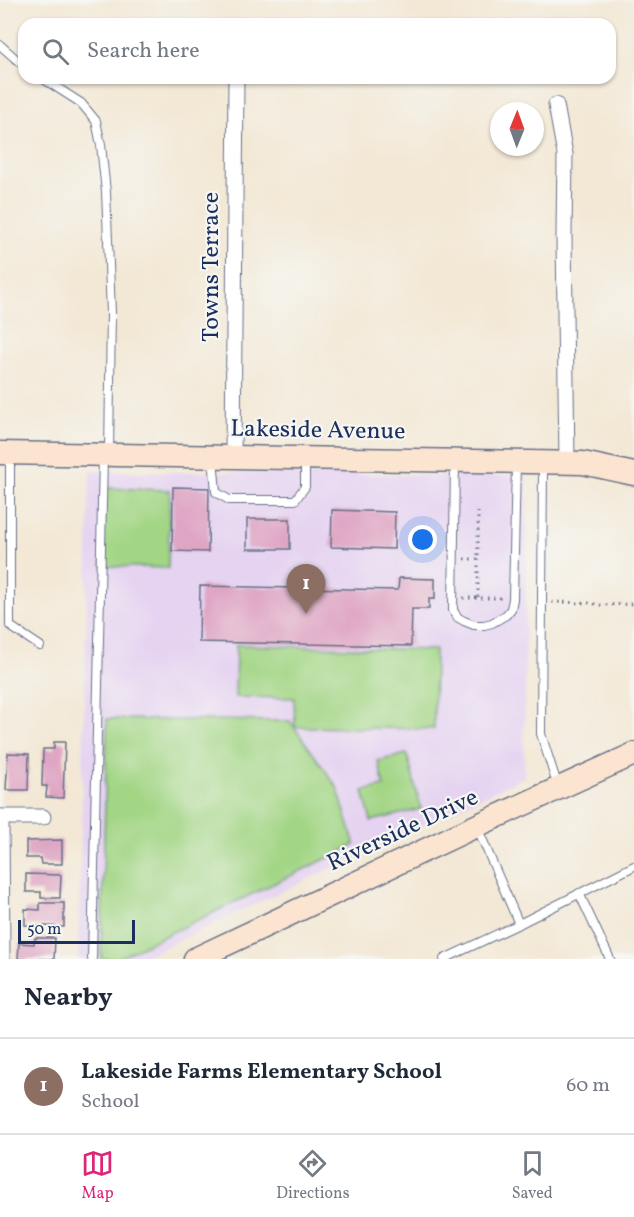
<!DOCTYPE html>
<style>
:root{--surface:#fff;--page:#f2f2f3;--text:#1f2937;--muted:#747a83;--line:#e0e1e3;--accent:#db2777}
body{margin:0;font-family:Vollkorn,serif;background:var(--page);color:var(--text)}
.compass{position:absolute;left:490px;top:102px;width:54px;height:54px;border-radius:50%;background:var(--surface);box-shadow:0 2px 4px #0004;rotate:1deg}
.scale{position:absolute;left:18px;bottom:15px;width:117px;box-sizing:border-box;padding-left:6px;border:3px solid #1b2f5e;border-top:0;font-size:16px;line-height:21px;white-space:nowrap;color:#1b2f5e;-webkit-text-stroke:4px #f6f6f2;paint-order:stroke}
.you{position:absolute;left:423px;top:540px;width:21px;height:21px;margin:-15px;border:4px solid #fff;border-radius:50%;background:#1a73e8;box-shadow:0 0 0 9px #1a73e833}
.badge{display:grid;place-items:center;width:39px;height:39px;border-radius:50%;background:var(--accent);color:#fff;font-size:20px;font-weight:700}
.pin{position:absolute;translate:-50% -50px;filter:drop-shadow(0 2px 3px #0008)}
.pin::after{content:'';position:absolute;top:32px;width:21px;height:18px;background:inherit;clip-path:polygon(0 0,100% 0,50% 100%)}
.list{margin:0;padding:0;list-style:none}
h2{display:flex;justify-content:space-between;align-items:center;height:78px;margin:0;padding:0 24px;font-size:26px}
h2 small{font-size:20px;font-weight:400;color:var(--muted)}
.list li{display:grid;grid-template-columns:39px 1fr auto;gap:18px;align-items:center;box-sizing:border-box;height:96px;padding:0 24px;border-top:2px solid var(--line)}
.list b{display:block;font-size:22px;white-space:nowrap}
.list p{margin:0;font-size:20px;white-space:nowrap;color:var(--muted)}
.list em{font-size:20px;font-style:normal;color:var(--muted)}
.icon{flex:none;width:33px;height:33px;fill:none;stroke:currentColor;stroke-width:2;stroke-linecap:round;stroke-linejoin:round}
.map{position:relative;flex:none;width:634px;height:959px;overflow:hidden}
.search{position:absolute;background:var(--surface);box-shadow:0 2px 4px #0004;left:18px;right:18px;top:18px;height:66px;display:flex;align-items:center;gap:15px;box-sizing:border-box;padding:0 21px;border-radius:18px;color:var(--muted);font-size:22px}
.sheet{height:174px;background:var(--surface)}
nav{display:flex;justify-content:space-around;align-items:center;box-sizing:border-box;height:84px;border-top:2px solid var(--line);background:var(--surface);font-size:16px;color:var(--muted)}
nav a{display:grid;justify-items:center;gap:3px}
nav .on{color:var(--accent)}
.map>svg:first-child{display:block}
</style>
<div class="map">
<svg width="634" height="959" viewBox="0 0 634 959">
<rect width="100%" height="100%" fill="#f6f6f2"/>
<filter id="ink" filterUnits="userSpaceOnUse"><feTurbulence type="fractalNoise" baseFrequency=".0167" numOctaves="2"/><feDisplacementMap in="SourceGraphic" scale="12" xChannelSelector="R" yChannelSelector="G"/><feConvolveMatrix kernelMatrix="1 2 1 2 8 2 1 2 1" color-interpolation-filters="sRGB"/></filter>
<filter id="wash" filterUnits="userSpaceOnUse"><feTurbulence type="fractalNoise" baseFrequency=".008" numOctaves="4" result="noise"/><feDisplacementMap in="SourceGraphic" scale="24" xChannelSelector="R" yChannelSelector="G"/><feGaussianBlur stdDeviation="1.35" result="paint"/><feColorMatrix in="noise" values="0 0 0 0 0 0 0 0 0 0 0 0 0 0 0 0 0 1.4 0 .05"/><feComposite in="paint" operator="in"/></filter>
<g filter="url(#wash)">
<rect width="100%" height="100%" fill="#f3e8d5"/>
<path fill="#e5d3f1" d="M90,471l437,5 -3,301 -385,182h-61z"/>
<g fill="#a2d584" stroke="#5e8271" stroke-width="1.5">
<path d="M104,488l66,2 -2,78 -66,-2z"/>
<path d="M236,645l199,5 -1,79 -139,-2 -1,-29 -59,-1z"/>
<path d="M107,719l183,2 47,66 18,58 -239,114h-15z"/>
<path d="M407,754l14,55 -50,12 -8,-30 21,-5 -6,-25z"/>
</g>
<g id="blocks">
<g fill="#dfa6c4">
<path d="M173,487l36,1 -1,64 -36,-1z"/>
<path d="M332,510l63,2 -1,37 -63,-2z"/>
<rect x="247" y="519" width="43" height="30"/>
<path d="M399,578l36,1v20h-6v10h-17l-1,37 -212,-4 1,-56 198,4z"/>
<path d="M54,742h11l-2,56 -17,-1 1,-11h-5l1,-37h11z"/>
<path d="M8,753l21,1 -1,36h-22z"/>
<path d="M62,840v24h-21l-1,-6h-14v-17z"/>
<path d="M26,874l35,1 -1,23h-19v-6h-15z"/>
<path d="M40,903h24v24l-39,-2v-16l15,1z"/>
<path d="M35,938h20l-1,21h-36l1,-16 15,1z"/>
</g>
</g>
</g>
<g filter="url(#ink)">
<use href="#blocks" fill-opacity="0" stroke="#677088" stroke-width="1.5"/>
<g fill="none" stroke-linecap="round" stroke-linejoin="round">
<defs>
<g id="lane">
<path d="M0,45l24,21"/>
<path d="M42,78l39,25 15,18 5,24 5,47 5,121 -2,140"/>
<path d="M10,455v171l30,20"/>
<path d="M213,458l3,34 13,8h66l10,-13v-27"/>
<path d="M455,462l-2,148 4,7 7,4 10,4h10l8,-2 14,-8 5,-6 2,-10 3,-136"/>
<path d="M543,466l-2,268 17,53"/>
<path d="M477,827l42,97"/>
<path d="M579,893l31,66"/>
<path d="M92,959l11,-502"/>
<path d="M444,959l75,-35 115,-58"/>
</g>
<g id="street">
<path d="M556,105l9,49 -1,82 3,226"/>
<path d="M233,456l3,-378"/>
<path d="M0,817h43"/>
<path d="M1,817l1,142"/>
</g>
<g id="secondary">
<path d="M0,453l583,10 51,11"/>
<path d="M195,959l281,-133 158,-72"/>
</g>
</defs>
<use href="#lane" stroke="#677088" stroke-width="10"/>
<use href="#street" stroke="#677088" stroke-width="17"/>
<use href="#secondary" stroke="#677088" stroke-width="25"/>
<g stroke="#677088" stroke-width="3" stroke-dasharray="1.5 4.5" stroke-linecap="butt">
<path d="M464,559h14"/>
<path d="M478,597v-85"/>
<path d="M463,598h38"/>
<path d="M552,602l37,1 11,2 34,-1"/>
</g>
<use href="#lane" stroke="#fff" stroke-width="8"/>
<use href="#street" stroke="#fff" stroke-width="15"/>
<use href="#secondary" stroke="#fce5d0" stroke-width="22"/>
</g>
</g>
<g text-anchor="middle" dominant-baseline="central" stroke-width="4.5" stroke-linejoin="round" paint-order="stroke">
<g font-size="24" fill="#1b2f5e" stroke="#f6f6f2">
<text transform="translate(212 267) rotate(-90)">Towns Terrace</text>
<text transform="translate(318 431) rotate(1)">Lakeside Avenue</text>
<text transform="translate(403 831) rotate(-25)">Riverside Drive</text>
</g>
</g>
</svg>
<svg class="compass" viewBox="-18 -18 36 36"><path d="M0-13l5 13h-10z" fill="#e53935"/><path d="M0 13l5-13h-10z" fill="#747a83"/></svg>
<div class="scale">50 m</div>
<div class="you"></div>
<div class="pin badge" style="left:306px;top:614px;background:#8d6e63">1</div>
<div class="search"><svg class="icon" aria-label="search" viewBox="0 0 24 24"><circle cx="10" cy="10" r="6"/><path d="M15 15l6 6"/></svg>Search here</div>
</div>
<section class="sheet">
<h2>Nearby<small></small></h2>
<ul class="list">
<li><span class="badge" style="background:#8d6e63">1</span><div><b>Lakeside Farms Elementary School</b><p>School</p></div><em>60 m</em></li>
</ul>
</section>
<nav>
<a class="on"><svg class="icon" aria-label="map" viewBox="0 0 24 24"><path d="M3 6l6-2 6 2 6-2v14l-6 2-6-2-6 2zM9 4v14M15 6v14"/></svg>Map</a>
<a><svg class="icon" aria-label="directions" viewBox="0 0 24 24"><path d="M12 3l9 9-9 9-9-9zM9 14v-3h6M13 9l2 2-2 2"/></svg>Directions</a>
<a><svg class="icon" aria-label="saved" viewBox="0 0 24 24"><path d="M7 4h10v16l-5-4-5 4z"/></svg>Saved</a>
</nav>
